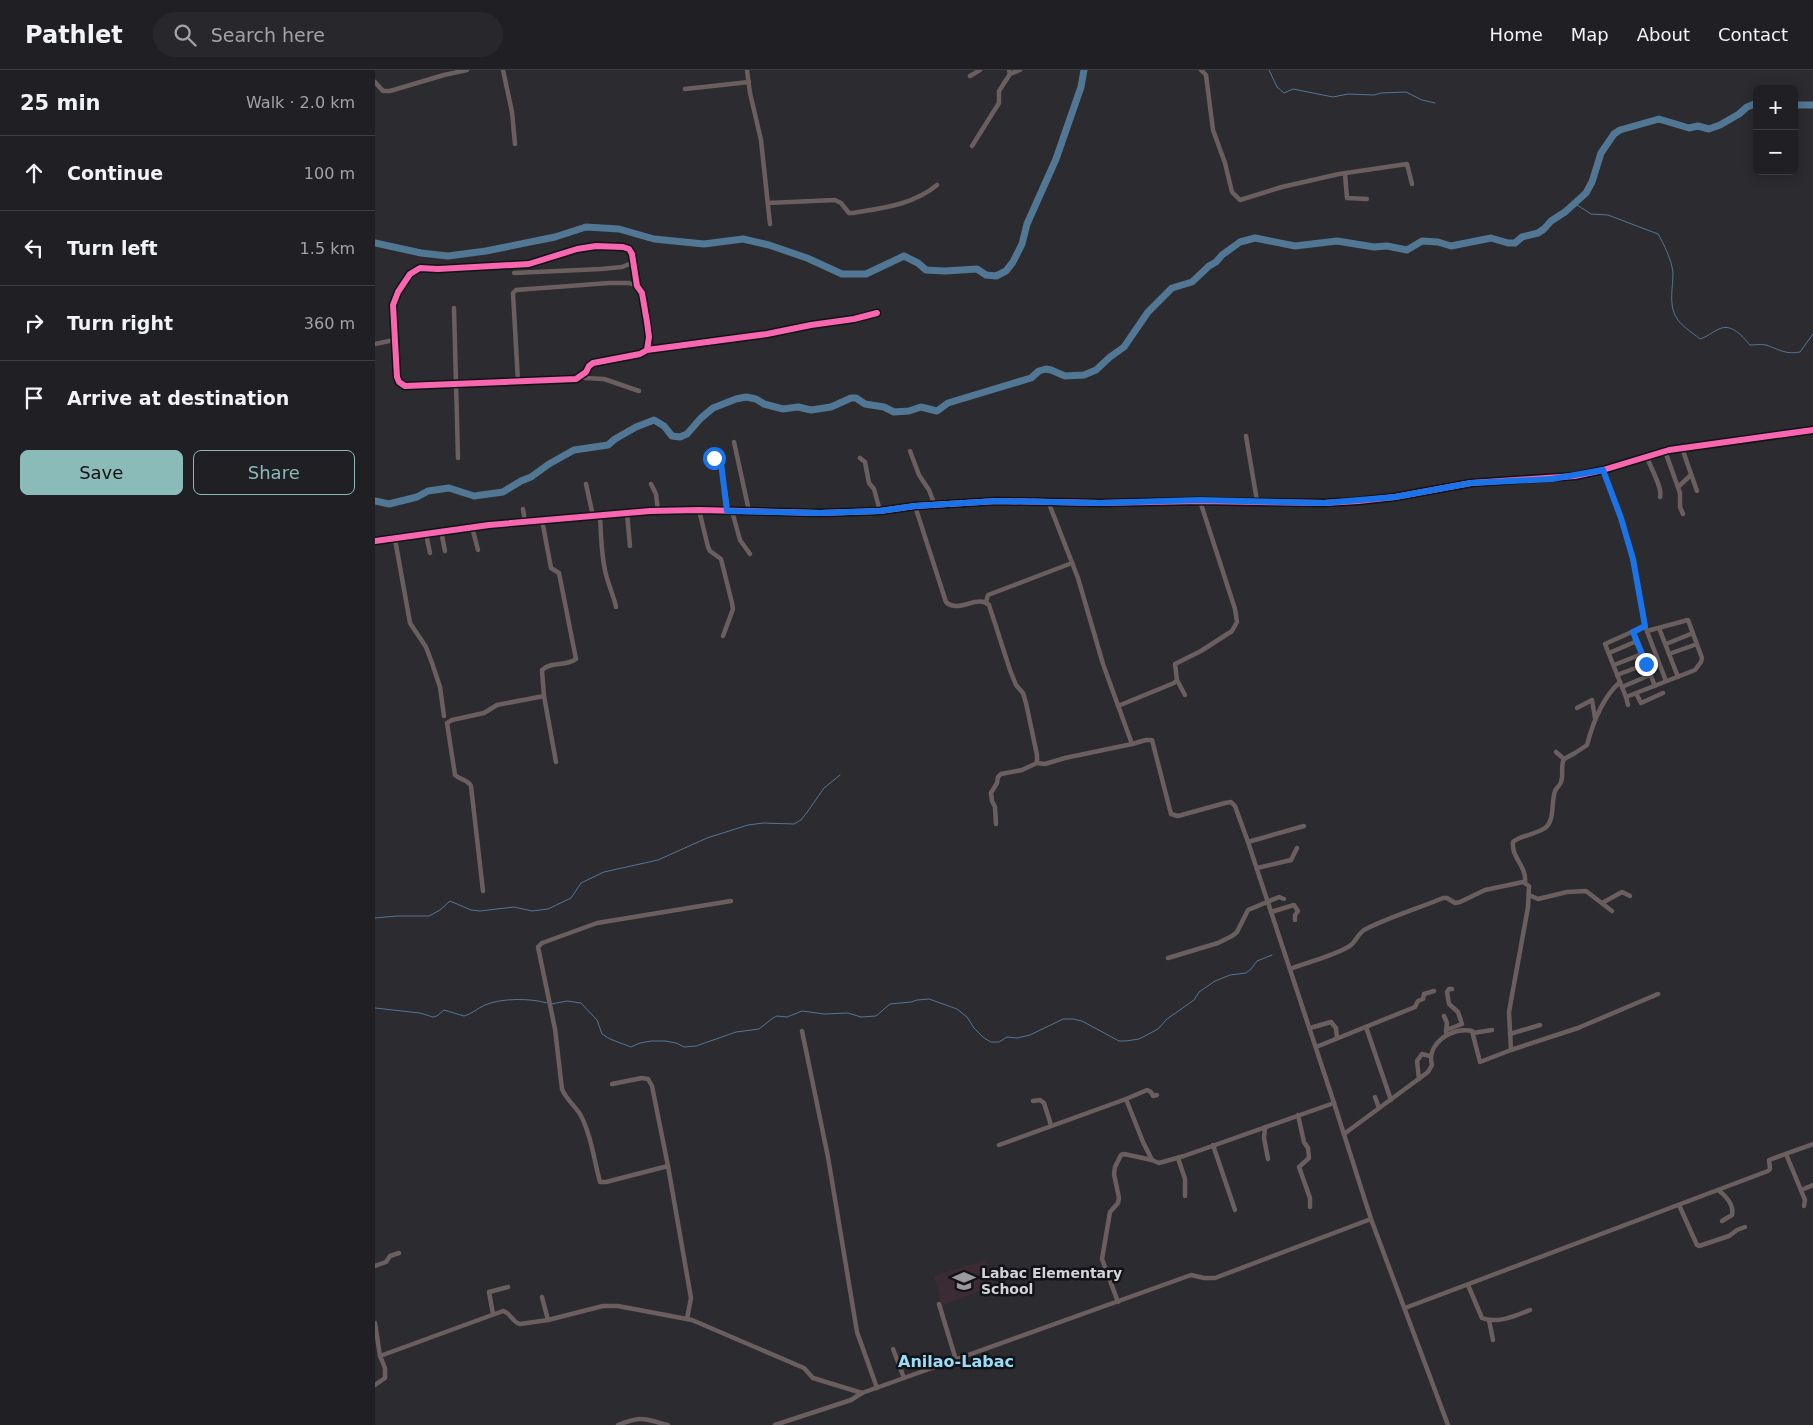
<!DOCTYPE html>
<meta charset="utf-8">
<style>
:root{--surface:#202024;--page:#28282c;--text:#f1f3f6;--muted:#a2a3a6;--line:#3d3e41;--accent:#8bbbb9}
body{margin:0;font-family:"DejaVu Sans",sans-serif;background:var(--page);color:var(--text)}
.controls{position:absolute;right:15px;top:15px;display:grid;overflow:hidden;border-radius:8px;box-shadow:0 2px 12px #0003}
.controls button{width:45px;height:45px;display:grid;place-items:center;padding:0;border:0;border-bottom:1px solid var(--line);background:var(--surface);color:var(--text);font:25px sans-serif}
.stop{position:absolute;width:15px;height:15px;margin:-11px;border:4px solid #1a73e8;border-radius:50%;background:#fff}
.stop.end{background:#1a73e8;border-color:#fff;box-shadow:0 1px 5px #0008}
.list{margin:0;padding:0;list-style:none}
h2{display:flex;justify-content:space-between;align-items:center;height:65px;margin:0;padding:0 20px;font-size:21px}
h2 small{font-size:16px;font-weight:400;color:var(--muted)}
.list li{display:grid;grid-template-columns:32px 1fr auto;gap:15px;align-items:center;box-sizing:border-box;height:75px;padding:0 20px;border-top:1px solid var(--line)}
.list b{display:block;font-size:19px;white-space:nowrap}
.list em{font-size:16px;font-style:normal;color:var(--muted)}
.actions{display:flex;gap:10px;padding:15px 20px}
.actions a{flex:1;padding:11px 0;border:1px solid var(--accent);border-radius:8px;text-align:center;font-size:18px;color:var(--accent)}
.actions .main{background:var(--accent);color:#111}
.icon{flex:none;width:28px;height:28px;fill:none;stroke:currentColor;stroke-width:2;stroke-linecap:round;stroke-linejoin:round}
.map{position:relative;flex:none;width:1438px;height:1355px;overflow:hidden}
header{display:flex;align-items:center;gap:30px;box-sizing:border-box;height:70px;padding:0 25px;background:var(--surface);border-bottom:1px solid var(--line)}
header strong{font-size:24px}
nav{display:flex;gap:28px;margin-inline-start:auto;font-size:18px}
.search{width:350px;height:45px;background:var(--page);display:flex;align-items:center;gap:12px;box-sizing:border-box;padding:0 18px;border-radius:28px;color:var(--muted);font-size:19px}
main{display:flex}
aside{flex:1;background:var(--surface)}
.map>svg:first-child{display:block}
</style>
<header>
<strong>Pathlet</strong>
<div class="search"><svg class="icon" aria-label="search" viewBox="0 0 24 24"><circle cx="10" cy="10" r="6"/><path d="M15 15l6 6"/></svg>Search here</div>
<nav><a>Home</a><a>Map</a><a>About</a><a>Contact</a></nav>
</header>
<main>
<aside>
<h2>25 min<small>Walk · 2.0 km</small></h2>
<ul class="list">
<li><svg class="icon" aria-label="ahead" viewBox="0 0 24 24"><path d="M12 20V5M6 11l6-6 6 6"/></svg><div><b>Continue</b></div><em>100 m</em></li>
<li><svg class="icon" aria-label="left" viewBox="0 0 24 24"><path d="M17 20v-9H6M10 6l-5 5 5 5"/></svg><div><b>Turn left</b></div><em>1.5 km</em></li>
<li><svg class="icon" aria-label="right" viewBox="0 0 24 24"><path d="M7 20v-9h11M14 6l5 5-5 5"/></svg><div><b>Turn right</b></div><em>360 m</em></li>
<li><svg class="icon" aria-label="arrive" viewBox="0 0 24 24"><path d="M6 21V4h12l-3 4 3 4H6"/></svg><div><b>Arrive at destination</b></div></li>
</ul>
<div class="actions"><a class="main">Save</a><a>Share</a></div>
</aside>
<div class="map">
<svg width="1438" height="1355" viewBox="0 0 1438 1355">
<rect width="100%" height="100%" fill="#2b2b30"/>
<path fill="#3b2b32" d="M610,1190l9,25 -52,21 -8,-30z"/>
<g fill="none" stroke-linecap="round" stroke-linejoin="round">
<g stroke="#527794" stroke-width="1">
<path d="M894,0l8,17 7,6 9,-4 40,8 15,-3 26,1 7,-2 25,-1 16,8 13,3"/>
<path d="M1199,133l17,11 17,1 50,19c6,10 14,27 15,39 0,13 -4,30 2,42 5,11 17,17 25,24 7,-2 12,-7 19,-10 13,-6 23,7 31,16 5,0 10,-1 16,0 12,4 20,10 34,7l13,-18"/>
<path d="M0,848l21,-2h33l11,-6 10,-9 21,9 9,1 34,-4 18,4 16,-2 23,-11 10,-15 23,-11 54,-12 49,-22 41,-13 15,-2 31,1 7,-4 7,-9 16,-23 16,-13"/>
<path d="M176,934l16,-3 14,2 16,17 5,14 8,5 21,8 9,-4 11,-2h14l11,2 8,4 12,-1 40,-14 23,-3 14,-11 4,-2 10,1 15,-6 22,3 24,-1 13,4 15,-1 14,-12 21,-2 6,-2 12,-1 28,10 10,8 7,11 10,10 7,4h8l8,-5 10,1 13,-3 33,-16h10l9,2 37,20h7l13,-2 19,-10 9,-10 27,-19 5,-8 16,-11 15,-6 16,-2 5,-4 6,-8 15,-6"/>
<path d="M0,938l45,5 13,4 4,-1 7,-6 20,6c8,-2 14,-8 21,-11 16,-7 46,-7 62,-2"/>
</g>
<g stroke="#527794" stroke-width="7">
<path d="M1419,35h19"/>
<path d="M0,173l46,10 27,3 38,-5 69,-14 31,-10 33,2 35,10 50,5 39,-5 26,6 38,13 35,16h24l38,-18 14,7 8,7 19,1 32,-2 9,6 10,1 10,-5 7,-9 9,-18 5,-20 29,-65 25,-72 3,-17"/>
<path d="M0,431l14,3 28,-7 11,-6 21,-3 25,8 29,-4 18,-11 10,-4 18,-13 25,-14 34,-5 7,-6 21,-12 18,-7 10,6 8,10 8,1 7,-3 14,-16 12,-10 23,-9 10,-2 10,2 8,5 19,5 15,-2 13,3 20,-3 20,-9h5l9,6 19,3 10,5 15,-1 12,-4 16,4 11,-8 83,-25 8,-7 7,-2 5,1 14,6 19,-1 12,-5 14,-13 14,-10 24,-35 24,-24 20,-6 17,-16 7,-4 6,-7 18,-13 15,-4 40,8 42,-5 37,6 13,-1 20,4 15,-9 16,1 13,4 40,-8 17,5h7l7,-6 16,-4 6,-4 7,-8 14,-9 21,-19 6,-11 9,-29 13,-19 6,-4 39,-11 30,9 9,-2 11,3 11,-4 19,-11 8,-7 10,-4"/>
</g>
<g stroke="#6b5e5e" stroke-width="4.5">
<path d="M128,0l9,42 3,32"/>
<path d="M372,0l3,23 11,47 9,84"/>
<path d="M634,0l1,4 10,-4"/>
<path d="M826,0l5,5 7,55 12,33 7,29 8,8 42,-13 57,-13 68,-10 5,20"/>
<path d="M595,6l10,-6"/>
<path d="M0,12l8,9h7l54,-16 23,-5"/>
<path d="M310,19l64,-7"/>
<path d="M597,76l27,-43v-12l11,-17"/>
<path d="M970,104l2,24 20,1"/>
<path d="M393,133l67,-3 6,3 8,10h4c29,-5 60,-8 84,-28"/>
<path d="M139,203l87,-4 21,-2 12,-5"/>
<path d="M79,238l4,150"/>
<path d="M0,274l19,-4"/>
<path d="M272,280l2,-13 -2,-15 -5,-29 -5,-7 -5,-32 -3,-5 -6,-2 -27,-1 -19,3 -48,15 -91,5 -18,-1 -10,6 -12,18 -5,13 4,72 2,5 6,4 171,-7 10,-7 3,-6 4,-3 47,-9 7,-4 120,-16 44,-9 43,-6 23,-6"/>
<path d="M211,302l-1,6 19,1 35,12"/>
<path d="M143,312l-5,-89 3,-3 93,-7h20l8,3"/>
<path d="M871,366l11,65"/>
<path d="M359,372l15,69"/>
<path d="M1307,378l15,43"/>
<path d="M535,381l9,24 10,15 6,16"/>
<path d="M1290,381l15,42v14l3,7"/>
<path d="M1272,387c3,10 16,31 13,40"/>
<path d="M485,388l5,4 4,21 5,6 6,22"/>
<path d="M336,391l3,-3h4l3,5 7,48"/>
<path d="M1228,400l18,48 12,41 12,67 21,55"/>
<path d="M211,414l7,32"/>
<path d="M276,414l5,10 2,17"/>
<path d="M1303,417l13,-12"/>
<path d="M673,431l30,77 25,86 29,80 14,-4h6l19,74 7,2 47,-13 6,-1 4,4 13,36 86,261"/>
<path d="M540,436l31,96c13,12 31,-8 43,3l21,65 6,15 7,8 3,10 11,52v8l8,1 20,-6 67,-14"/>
<path d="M148,439l2,13"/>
<path d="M324,440l9,37 2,4 11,8 11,44 1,6 -10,27"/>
<path d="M357,441l8,29 10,14"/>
<path d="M252,443l3,33"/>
<path d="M225,445c1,18 1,37 5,55 1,9 11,32 11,37"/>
<path d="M97,457l6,23"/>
<path d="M66,461l4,20"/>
<path d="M51,464l4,19"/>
<path d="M20,469l15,84 16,24 6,16 8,24 4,29"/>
<path d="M611,532l2,-7 84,-32"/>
<path d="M1284,558l19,49"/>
<path d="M1258,562l22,54"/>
<path d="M1291,574l27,-11"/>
<path d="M1234,583l28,-12"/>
<path d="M1294,584l28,-10"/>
<path d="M1239,595l28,-11"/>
<path d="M1242,605l29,-11"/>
<path d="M802,610l8,15"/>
<path d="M1247,617l28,-12"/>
<path d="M1261,623l5,10 22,-10"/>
<path d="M169,626l12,66"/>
<path d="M1251,627l69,-27 6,-8 1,-4 -14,-38 -41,11"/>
<path d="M1253,635l-2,-8 -21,-53 40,-18"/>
<path d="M743,636l56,-23 3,-3 -2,-16 26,-13 31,-20 5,-9 -2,-13 -35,-108"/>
<path d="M1202,638l15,-8 3,18"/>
<path d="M1181,682l8,7 11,-6 12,-8c6,-23 15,-47 33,-63"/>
<path d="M621,754l-1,-17 -3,-6 -1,-8 6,-10 1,-6 3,-3 21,-4 15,-7"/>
<path d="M873,772l56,-16"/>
<path d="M882,798l34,-8 6,-12"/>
<path d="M1150,812c2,-15 -14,-25 -12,-40 8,-7 22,-7 32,-14 10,-7 6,-26 10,-37 1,-3 5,-5 6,-9 3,-7 -1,-16 3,-23"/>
<path d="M108,821l-12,-105c-4,-7 -11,-6 -16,-11l-8,-52 5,-3 32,-7 13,-8 47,-9 -2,-26c9,-9 24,-3 34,-11l-17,-86 -8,-5 -9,-48"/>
<path d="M1154,825l9,4 29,-7 19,-1 26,20"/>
<path d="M1227,833l20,-11 8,4"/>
<path d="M896,842l23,-7 4,6 -3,4v5"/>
<path d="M793,888l50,-15 14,-7 5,-4 11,-22 31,-13 5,2"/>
<path d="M915,899c15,-6 50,-15 61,-24 5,-4 7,-11 13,-15 25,-13 53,-21 79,-32h4l8,5 5,-1 25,-12 38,-8 6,4 -1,21 -19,105 2,38 -31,12 -8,-31c-20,-5 -46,13 -40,34l-4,7 -84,62"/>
<path d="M1069,946l3,7 -1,9"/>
<path d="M991,957l25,73"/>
<path d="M935,958l21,-6 5,6 1,10"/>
<path d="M1071,960l16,-6 -4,-12 -9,-8 -2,-12 2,-3h3"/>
<path d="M427,961l26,126 29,175 20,56"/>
<path d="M1098,963l19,-3"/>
<path d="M1135,964l30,-9"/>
<path d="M941,977l99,-40 3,-6 5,-2 1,-5 10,-3"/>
<path d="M1136,980l67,-22 80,-34"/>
<path d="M1044,1009l-2,-18 5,-7 8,2"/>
<path d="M237,1014l30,-6 6,1 4,7 16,80"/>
<path d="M1000,1027l4,11"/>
<path d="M751,1029l21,-9 4,2 2,4 4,-1"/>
<path d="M658,1031l7,-1 4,3 7,22"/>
<path d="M923,1045l6,27 4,6 1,10 -10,9 11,31v9"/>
<path d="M890,1057l-1,11 4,21"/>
<path d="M624,1075l127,-46 17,43 9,18 7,3 25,-7 150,-53 37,116 77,206"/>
<path d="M838,1075l22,65"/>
<path d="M1411,1084l19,46 -1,6"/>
<path d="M803,1088l7,21v17"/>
<path d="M1343,1120c8,6 16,15 14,25l-10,6"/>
<path d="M1426,1120l12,-5"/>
<path d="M1304,1135l18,40 2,1 30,-10 8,-6 8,-3"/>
<path d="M0,1196l11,-4 4,-6 9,-3"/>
<path d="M1093,1215l14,33c15,6 33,-2 48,-8"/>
<path d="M167,1227l6,23"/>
<path d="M743,1232l-16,-43 8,-47 8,-9 1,-5 -5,-24 1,-7 6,-12 3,-1 28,6"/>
<path d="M564,1234l17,56"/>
<path d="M1030,1238l363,-137 2,-2 -1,-9 44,-16"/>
<path d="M118,1244l-4,-22 19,-5"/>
<path d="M312,1249l4,-21 -23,-132 -62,16h-6c-6,-22 -9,-48 -20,-68 -6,-9 -14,-15 -18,-25l-7,-60 -17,-82 4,-4 55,-20 134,-22"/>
<path d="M1114,1250l4,20"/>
<path d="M0,1253l5,33 123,-45c7,1 9,11 17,13l28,-4 55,-14h15l74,14 112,48 9,10 49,15"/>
<path d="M518,1279l11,29"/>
<path d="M0,1315l10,-7v-10l-5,-12"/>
<path d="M243,1355c25,-10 26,-6 50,0"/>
<path d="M400,1355l76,-25 11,-7 42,-15 287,-103 13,3h11l156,-59"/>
</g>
<path stroke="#6b5e5e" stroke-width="5" d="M0,471l114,-16 161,-14 49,-1 121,3 60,-2 35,-5 82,-5 103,2 100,-2 124,2 34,-2 37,-4 76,-14 104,-7 28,-6 66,-20 144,-20"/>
<defs>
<g id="cycleway">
<path d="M272,280l2,-13 -2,-15 -5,-29 -5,-7 -5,-32 -3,-5 -6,-2 -27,-1 -19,3 -48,15 -91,5 -18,-1 -10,6 -12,18 -5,13 4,72 2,5 6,4 171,-7 10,-7 3,-6 4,-3 47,-9 7,-4 120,-16 44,-9 43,-6 23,-6"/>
<path d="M0,471l114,-16 161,-14 49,-1 121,3 60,-2 35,-5 82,-5 103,2 100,-2 124,2 34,-2 37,-4 76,-14 104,-7 28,-6 66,-20 144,-20"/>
</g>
</defs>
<use href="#cycleway" stroke="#121217" stroke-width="9"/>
<use href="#cycleway" stroke="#f766af" stroke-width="6"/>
</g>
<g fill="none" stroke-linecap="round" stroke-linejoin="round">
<path stroke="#1a73e8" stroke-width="6" d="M339,388h4l3,5 6,48 93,2 60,-2 35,-5 82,-5 103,2 100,-3 124,3 71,-6 76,-14 81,-4 51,-9 18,48 12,41 12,67 -12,6 13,32"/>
</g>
<defs>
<symbol id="school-bare" viewBox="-9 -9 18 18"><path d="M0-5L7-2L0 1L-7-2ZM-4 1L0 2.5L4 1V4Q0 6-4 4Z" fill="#98989e" stroke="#121217" stroke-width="2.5" paint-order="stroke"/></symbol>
</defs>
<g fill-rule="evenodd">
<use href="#school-bare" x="573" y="1195" width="32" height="32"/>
</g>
<g text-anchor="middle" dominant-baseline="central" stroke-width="5" stroke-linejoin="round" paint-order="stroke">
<g font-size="14" font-weight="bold" fill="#d2d2d9" stroke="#121217" text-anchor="start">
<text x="606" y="1203">Labac Elementary<tspan x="606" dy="16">School</tspan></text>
</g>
<g font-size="16" font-weight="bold" fill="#98ddfa" stroke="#121217">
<text x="581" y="1291">Anilao-Labac</text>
</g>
</g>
</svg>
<div class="controls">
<button>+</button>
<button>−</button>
</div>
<div class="stop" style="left:339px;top:388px"></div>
<div class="stop end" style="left:1271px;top:594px"></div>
</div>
</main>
